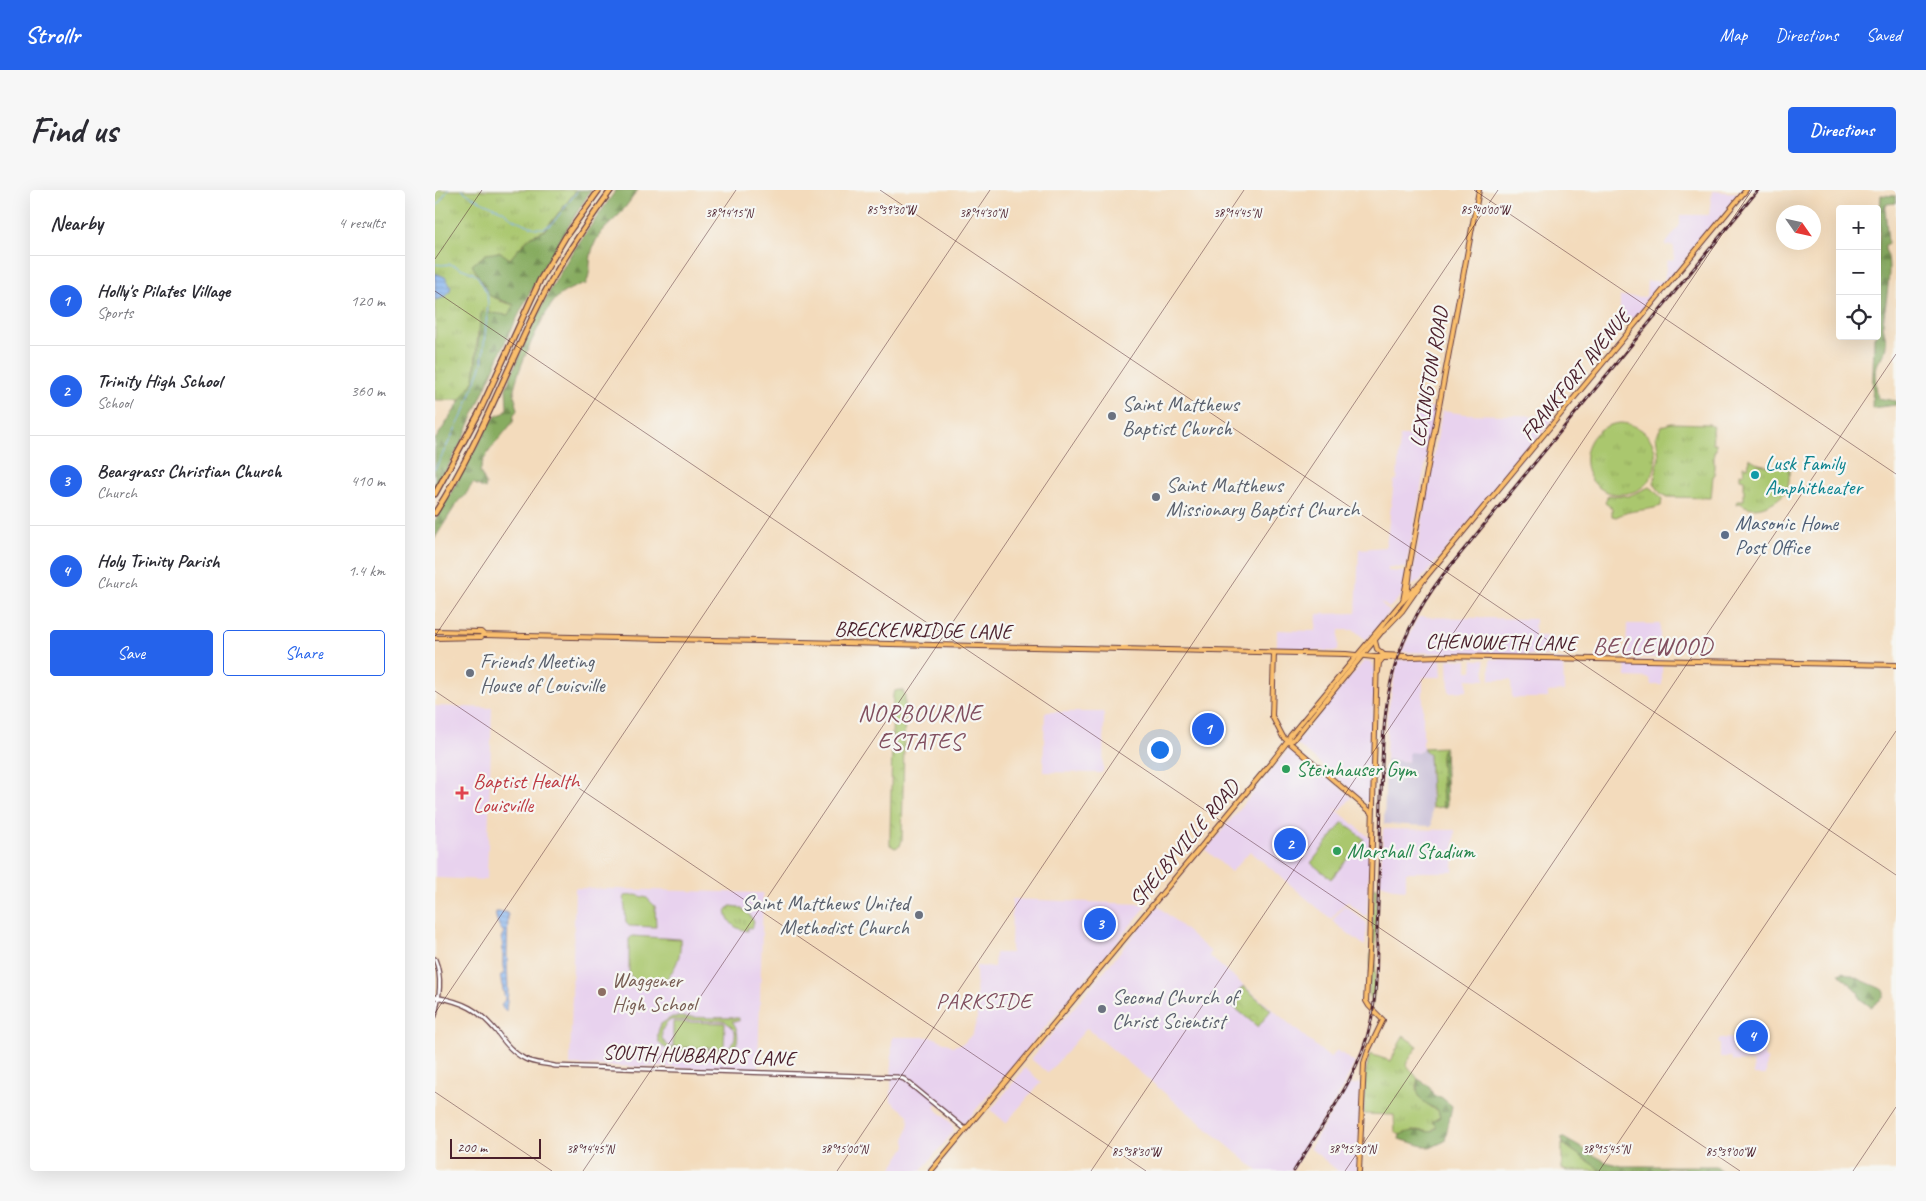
<!DOCTYPE html>
<meta charset="utf-8">
<style>
:root{--surface:#fff;--page:#f7f7f7;--text:#2b2b33;--muted:#7c7c81;--line:#e1e1e2;--accent:#2563eb}
body{margin:0;font-family:Caveat,sans-serif;background:var(--page);color:var(--text)}
.controls{position:absolute;right:15px;top:15px;display:grid;overflow:hidden;border-radius:5px;box-shadow:0 5px 20px #0002}
.controls button{width:45px;height:45px;display:grid;place-items:center;padding:0;border:0;border-bottom:1px solid var(--line);background:var(--surface);color:var(--text);font:25px sans-serif}
.compass{position:absolute;left:1341px;top:15px;width:45px;height:45px;border-radius:50%;background:var(--surface);box-shadow:0 5px 20px #0002;rotate:124deg}
.scale{position:absolute;left:15px;bottom:12px;width:91px;box-sizing:border-box;padding-left:5px;border:2px solid #4a1f2b;border-top:0;font-size:14px;line-height:18px;white-space:nowrap;color:#4a1f2b;-webkit-text-stroke:4px #f6f6f2;paint-order:stroke}
.you{position:absolute;left:724px;top:559px;width:18px;height:18px;margin:-12px;border:4px solid #fff;border-radius:50%;background:#1a73e8;box-shadow:0 0 0 8px #1a73e833}
.badge{display:grid;place-items:center;width:32px;height:32px;border-radius:50%;background:var(--accent);color:#fff;font-size:16px;font-weight:700}
.pin{position:absolute;translate:-50% -50%;border:2px solid #fff;box-shadow:0 1px 5px #0006}
.list{margin:0;padding:0;list-style:none}
h2{display:flex;justify-content:space-between;align-items:center;height:65px;margin:0;padding:0 20px;font-size:21px}
h2 small{font-size:16px;font-weight:400;color:var(--muted)}
.list li{display:grid;grid-template-columns:32px 1fr auto;gap:15px;align-items:center;box-sizing:border-box;height:90px;padding:0 20px;border-top:1px solid var(--line)}
.list b{display:block;font-size:19px;white-space:nowrap}
.list p{margin:0;font-size:16px;white-space:nowrap;color:var(--muted)}
.list em{font-size:16px;font-style:normal;color:var(--muted)}
.actions{display:flex;gap:10px;padding:15px 20px}
.actions a{flex:1;padding:11px 0;border:1px solid var(--accent);border-radius:5px;text-align:center;font-size:18px;color:var(--accent)}
.actions .main{background:var(--accent);color:#fff}
.icon{flex:none;width:28px;height:28px;fill:none;stroke:currentColor;stroke-width:2;stroke-linecap:round;stroke-linejoin:round}
.map{position:relative;flex:none;width:1461px;height:981px;overflow:hidden;border-radius:5px}
header{display:flex;align-items:center;gap:30px;box-sizing:border-box;height:70px;padding:0 25px;background:var(--accent);color:#fff}
header strong{font-size:24px}
nav{display:flex;gap:28px;margin-inline-start:auto;font-size:18px}
.intro{display:flex;align-items:center;justify-content:space-between;box-sizing:border-box;height:120px;padding:0 30px}
h1{margin:0;font-size:35px}
.button{padding:12px 22px;border-radius:5px;background:var(--accent);color:#fff;font-size:18px;font-weight:700}
main{display:flex;gap:30px;padding:0 30px}
aside{flex:1;background:var(--surface);border-radius:5px;box-shadow:0 5px 20px #0002}
.map>svg:first-child{display:block}
</style>
<header>
<strong>Strollr</strong>
<nav><a>Map</a><a>Directions</a><a>Saved</a></nav>
</header>
<div class="intro"><h1>Find us</h1><a class="button">Directions</a></div>
<main>
<aside>
<h2>Nearby<small>4 results</small></h2>
<ul class="list">
<li><span class="badge">1</span><div><b>Holly's Pilates Village</b><p>Sports</p></div><em>120 m</em></li>
<li><span class="badge">2</span><div><b>Trinity High School</b><p>School</p></div><em>360 m</em></li>
<li><span class="badge">3</span><div><b>Beargrass Christian Church</b><p>Church</p></div><em>410 m</em></li>
<li><span class="badge">4</span><div><b>Holy Trinity Parish</b><p>Church</p></div><em>1.4 km</em></li>
</ul>
<div class="actions"><a class="main">Save</a><a>Share</a></div>
</aside>
<div class="map">
<svg width="1461" height="981" viewBox="0 0 1461 981">
<defs>
<pattern id="grass-tufts" width="24" height="20" patternUnits="userSpaceOnUse" patternTransform="scale(1.25)"><rect width="24" height="20" fill="#aac76e"/><path d="M3 7l-1-3M5 7V3M7 7l1-3M15 17l-1-3M17 17v-4M19 17l1-3" fill="none" stroke="#94aa5f"/></pattern>
<pattern id="forest-firs" width="22" height="20" patternUnits="userSpaceOnUse" patternTransform="scale(1.25)"><rect width="22" height="20" fill="#87ac61"/><path d="M5 1l3.5 6h-7zM16 11l3.5 6h-7z" fill="#708b50"/></pattern>
<pattern id="park-crowns" width="20" height="18" patternUnits="userSpaceOnUse" patternTransform="scale(1.25)"><rect width="20" height="18" fill="#aac76e"/><path d="M2 6a3 3 0 1 1 6 0M12 15a3 3 0 1 1 6 0" fill="none" stroke="#94aa5f"/></pattern>
<pattern id="water-rules" width="6" height="5" patternUnits="userSpaceOnUse" patternTransform="scale(1.25)"><rect width="6" height="5" fill="#84b3ee"/><path d="M0 2.5h6" fill="none" stroke="#6e91c1"/></pattern>
</defs>
<rect width="100%" height="100%" fill="#f6f6f2"/>
<filter id="ink" filterUnits="userSpaceOnUse"><feTurbulence type="fractalNoise" baseFrequency=".02" numOctaves="2"/><feDisplacementMap in="SourceGraphic" scale="10" xChannelSelector="R" yChannelSelector="G"/><feConvolveMatrix kernelMatrix="1 2 1 2 8 2 1 2 1" color-interpolation-filters="sRGB"/></filter>
<filter id="wash" filterUnits="userSpaceOnUse"><feTurbulence type="fractalNoise" baseFrequency=".0096" numOctaves="4" result="noise"/><feDisplacementMap in="SourceGraphic" scale="20" xChannelSelector="R" yChannelSelector="G"/><feGaussianBlur stdDeviation="1.12" result="paint"/><feColorMatrix in="noise" values="0 0 0 0 0 0 0 0 0 0 0 0 0 0 0 0 0 1.4 0 .05"/><feComposite in="paint" operator="in"/></filter>
<g filter="url(#wash)">
<rect width="100%" height="100%" fill="#f3dbbc"/>
<g fill="#e8d2ee">
<path d="M1277,1l28,2 -104,125 -16,-1v-21l26,1 1,-16h17l3,-20 7,-1v-14l-9,-1 15,-20v-10h29z"/>
<path d="M983,216l18,2 -30,160 -18,-1v4l18,1 -5,24 -12,12 -10,-7 11,11 -24,28 -12,-10h-15l-1,21h-58l-3,-2v-19l39,1 1,-17 39,-1 3,-64 27,-2 8,-66 3,-1 3,-44h12z"/>
<path d="M1007,221l23,3 91,2 -136,165 -7,4 -2,-2z"/>
<path d="M984,427l116,2 -1,17h12l1,20 -145,-4 13,-30z"/>
<path d="M1192,434h33v34l-34,-1z"/>
<path d="M991,469h15l1,18h-19v71l-14,14 -23,-3 1,-44 11,-55z"/>
<path d="M1013,469l19,1v11h5l1,-11h11l1,20 -18,-1v12l-18,1z"/>
<path d="M1055,469l73,1 1,31 -16,1v6h-36l-1,-18h-21z"/>
<path d="M929,471h6l4,6 -4,139 -73,-62v-3z"/>
<path d="M1190,471h37v24h-11l-1,-7 -24,-1z"/>
<path d="M0,516l57,2 -5,172 -52,-2z"/>
<path d="M610,522h58l1,3 -1,56 -2,2 -58,-1z"/>
<path d="M855,558l62,49 -12,14 -7,-4 37,31 -3,77h-4l-16,-14 -16,18 -81,-68 -19,21 -25,-22z"/>
<path d="M948,639l72,1 -2,42h-47v18l-11,-1 -15,-6z"/>
<path d="M140,698l188,5 -5,177 -188,-5z"/>
<path d="M577,709l130,5 4,3 -182,217 -26,-21 -4,4 18,17 2,7 -33,40h-31l16,-25 -1,-6 4,-18 -1,-7 -17,-14 1,-64h41l20,9 11,-3 9,-10 4,-15 -1,-52 18,1 1,-14h16z"/>
<path d="M910,715l22,18 -2,23 -33,-25z"/>
<path d="M723,716l53,46 -2,4 121,102 7,-8 18,13 -16,32 -48,76h-33l-171,-143 -39,45 -17,-14z"/>
<path d="M1292,848l6,1 1,14 25,1 -1,-6h7l-1,10h3l-1,17h-12l-1,-13 -21,-1v-4h-12v-13l-2,-1 1,-4z"/>
<path d="M590,878l16,14 -35,41 -15,-13z"/>
<path d="M926,893l-4,88h-19l-28,-23 38,-63z"/>
</g>
<path fill="#c9bfd7" d="M988,558l6,7 3,71 -48,-2 2,-65 22,3 1,-10 9,1z"/>
<g fill="url(#grass-tufts)" stroke="#7a734c">
<path d="M0,0h142l-33,41 -11,4 -14,13 -9,12 -10,41 14,4 -5,10 -31,17 -4,48 -12,20h-27z"/>
<path d="M1185,233c48,2 47,70 1,71 -46,1 -48,-67 -1,-71z"/>
<path d="M1236,233l38,1 4,3 -1,3 1,14h3v6l-2,1v22h2l-1,2 -2,1 -2,22 -43,-1 -7,-3 -7,-11 5,-27 -3,-20 6,-10z"/>
<path d="M1314,268l10,6 15,3 13,-7 2,3c0,8 1,16 -1,24 -5,13 -30,26 -43,19 -2,-1 -4,-3 -6,-3l-3,1 1,-4h7v-20l-4,-1v-5l4,-1 -1,-7 5,1 1,-5h1z"/>
<path d="M1214,297l4,2 9,10 -1,7c-17,6 -28,2 -45,11l-4,-1v-8l-7,-5 3,-8 21,1z"/>
<path d="M1010,557l-3,3 -1,6 2,51 -11,1 -3,-53 -6,-7z"/>
<path d="M939,697l3,1 -2,100 -3,18 -3,-10z"/>
<path d="M295,716c11,0 19,6 24,16l-3,7 -2,-2 -2,1 1,3c-12,-1 -20,-8 -22,-20z"/>
<path d="M968,846l15,10 -12,18 12,15 -2,10 14,18 8,3 2,7 -7,4 4,5 -7,6 -13,-2 -17,5 -5,-3 -1,-17 -30,-1 1,-39 5,-21 21,7z"/>
<path d="M1127,953l40,28h-35l-5,-2z"/>
</g>
<g fill="url(#forest-firs)" stroke="#686646">
<path d="M142,0h14l-49,79 -35,69 -45,103 -27,49v-50l39,-60 7,-68 27,3 6,-10 -24,-9 -18,-31 14,-11 14,-2 10,7 9,-11 14,-13 11,-4z"/>
<path d="M181,0h22c-6,8 -12,17 -19,25 -10,10 -20,17 -25,30 -6,14 -2,26 -8,39 -10,2 -20,6 -28,13 -13,10 -43,77 -44,94 0,6 3,13 4,19l-4,4 -1,8 -23,28 -7,11 -3,11 6,12 -1,5 -12,-6 -9,14 -5,3 -24,38v-17l55,-98 6,-7 8,-3 3,-5 -1,-20 19,-46 24,-50 22,-38z"/>
<path d="M1446,5l15,1v7l-9,1 -2,5 3,34 -3,2v5c9,10 0,57 -2,73 0,7 4,16 3,22 0,7 -5,12 -8,18 -4,9 -2,26 0,35l18,3v4l-24,3 2,-72h3v-61z"/>
<path d="M1010,557l2,60h-4l-2,-51 1,-6z"/>
<path d="M1408,782l41,18v7l-13,10 -11,-8 -2,-7 -19,-18z"/>
<path d="M983,889l10,6 6,11 7,1 11,9 -7,35 -15,7 -31,-9 1,-4c10,-5 19,-5 30,-3l6,-4 1,-2 -5,-4 8,-5 -2,-7c-15,-7 -24,-13 -20,-31z"/>
<path d="M1127,947l44,25 16,4h95l4,5h-36l-2,-3h-18l-2,3h-61l-40,-28z"/>
</g>
<g fill="url(#park-crowns)" stroke="#7a734c">
<path d="M464,500l4,1 2,5 -3,144 -2,6 -5,2 -5,-3v-7l3,-144 2,-3z"/>
<path d="M808,796l28,24 -13,17 -29,-24z"/>
</g>
<g fill="#aac76e" stroke="#7a734c" fill-rule="evenodd">
<path d="M908,632l21,17 -33,40 -20,-16z"/>
<path d="M201,705l11,3 8,8 1,21 -27,-1 -3,-3 -2,-27z"/>
<path d="M197,746l48,3c2,19 -6,33 -19,45 -15,1 -23,1 -32,-10v-35z"/>
<path d="M237,827l67,1v3h-7c8,10 9,27 -6,31 -8,3 -19,0 -27,0 -19,0 -52,1 -38,-28zM236,830l54,1 10,10c1,9 -3,16 -12,19l-51,-2c-13,-6 -14,-20 -1,-28z"/>
<path d="M238,832l52,1 -1,25 -51,-1z"/>
</g>
<g fill="url(#water-rules)" stroke="#67698c">
<path d="M0,83l10,4 6,10c-2,9 -8,11 -16,13z"/>
<path d="M61,722h10l2,3 -1,39 1,38 -2,19 -5,-5 4,-7 -5,-23 4,-3c-3,-12 1,-24 -3,-35l3,-6c-4,-2 -10,-16 -8,-20z"/>
</g>
<g fill="none" stroke-linecap="round" stroke-linejoin="round">
<g stroke="#84b3ee" stroke-width="1">
<path d="M27,0l12,8 29,13 10,8 22,9h9l8,-4 26,-34"/>
<path d="M0,19l13,-19"/>
<path d="M0,74l7,1 8,-1 23,9 5,4 9,16 1,11 -6,60 -18,48 -29,57"/>
</g>
</g>
</g>
<g filter="url(#ink)">
<g fill="none" stroke-linecap="round" stroke-linejoin="round">
<defs>
<g id="minor">
<path d="M0,769c8,19 4,38 0,57"/>
<path d="M0,807c29,5 43,12 62,35 8,11 16,21 28,27 9,5 19,4 30,7l342,11 7,2 61,50"/>
</g>
<g id="major">
<path d="M972,406l3,-25"/>
<path d="M968,411l76,-411"/>
<path d="M0,441l46,1 3,3 862,19 38,4 56,-2 456,9"/>
<path d="M948,441l19,-20 23,-33 321,-388"/>
<path d="M0,448l46,-1 2,-2"/>
<path d="M940,451l2,8 7,6"/>
<path d="M839,463l-2,63 11,21 89,76"/>
<path d="M944,467l5,-2 22,1"/>
<path d="M943,482l1,-9 4,-5"/>
<path d="M853,551l5,-1 90,-110"/>
<path d="M496,981l339,-407 18,-23 2,-5 110,-132 25,-26"/>
<path d="M924,981l5,-108 4,-12 15,-31 -14,-14 -3,-5 3,-50 8,-294"/>
</g>
<g id="highway">
<path d="M0,304l44,-81 61,-133 26,-44 33,-46"/>
<path d="M0,323c42,-65 69,-138 103,-207 20,-41 46,-79 73,-116"/>
</g>
</defs>
<use href="#minor" stroke="#633b41" stroke-width="5.5"/>
<use href="#major" stroke="#633b41" stroke-width="6"/>
<use href="#highway" stroke="#633b41" stroke-width="7"/>
<use href="#minor" stroke="#fff" stroke-width="3"/>
<use href="#major" stroke="#f9be6d" stroke-width="4"/>
<use href="#highway" stroke="#f9be6d" stroke-width="4.5"/>
<defs>
<path id="rail" d="M859,981c28,-47 66,-95 77,-150 6,-30 6,-60 6,-90 2,-44 3,-88 4,-132 2,-91 4,-148 62,-224l315,-385"/>
</defs>
<use href="#rail" stroke="#4a1f2b" stroke-width="3"/>
<use href="#rail" stroke="#f6f6f2" stroke-width="1" stroke-dasharray="4" stroke-linecap="butt"/>
</g>
</g>
<path fill="none" stroke="#4a1f2b" stroke-width="1" stroke-opacity="0.45" d="M445,0l1016,685M1039,0l422,284M0,69l47,-69M0,101l1305,880M0,446l301,-446M0,501l711,480M0,823l555,-823M0,902l117,79M148,981l661,-981M402,981l661,-981M656,981l661,-981M910,981l551,-817M1164,981l297,-440M1418,981l43,-64"/>
<g fill="#6b7280" stroke="#f6f6f2" stroke-width="2">
<circle cx="677" cy="226" r="5"/>
<circle cx="721" cy="307" r="5"/>
<circle cx="35" cy="483" r="5"/>
<circle cx="484" cy="725" r="5"/>
<circle cx="667" cy="819" r="5"/>
</g>
<circle fill="#0f9aa8" stroke="#f6f6f2" stroke-width="2" cx="1320" cy="285" r="5"/>
<circle fill="#5c6f8a" stroke="#f6f6f2" stroke-width="2" cx="1290" cy="345" r="5"/>
<g fill="#2e9e5b" stroke="#f6f6f2" stroke-width="2">
<circle cx="851" cy="579" r="5"/>
<circle cx="902" cy="661" r="5"/>
</g>
<path fill="#e0444e" stroke="#f6f6f2" stroke-width="2" d="M24.5 595.5h5v5h5v5h-5v5h-5v-5h-5v-5h5z"/>
<circle fill="#8d6e63" stroke="#f6f6f2" stroke-width="2" cx="167" cy="802" r="5"/>
<g text-anchor="middle" dominant-baseline="central" stroke-width="4.5" stroke-linejoin="round" paint-order="stroke">
<g font-size="21" fill="#4a1f2b" stroke="#f6f6f2">
<text transform="translate(1140 185) rotate(-51)">FRANKFORT AVENUE</text>
<text transform="translate(994 187) rotate(-80)">LEXINGTON ROAD</text>
<text transform="translate(488 440) rotate(1)">BRECKENRIDGE LANE</text>
<text transform="translate(1066 452) rotate(1)">CHENOWETH LANE</text>
<text transform="translate(749 653) rotate(-50)">SHELBYVILLE ROAD</text>
<text transform="translate(264 865) rotate(2)">SOUTH HUBBARDS LANE</text>
</g>
<g font-size="21" fill="#5b616d" stroke="#f6f6f2" text-anchor="start">
<text x="687" y="214">Saint Matthews<tspan x="687" dy="24">Baptist Church</tspan></text>
<text x="731" y="295">Saint Matthews<tspan x="731" dy="24">Missionary Baptist Church</tspan></text>
<text x="45" y="471">Friends Meeting<tspan x="45" dy="24">House of Louisville</tspan></text>
<text x="474" y="713" text-anchor="end">Saint Matthews United<tspan x="474" dy="24">Methodist Church</tspan></text>
<text x="677" y="807">Second Church of<tspan x="677" dy="24">Christ Scientist</tspan></text>
</g>
<g font-size="21" fill="#0d838f" stroke="#f6f6f2" text-anchor="start">
<text x="1330" y="273">Lusk Family<tspan x="1330" dy="24">Amphitheater</tspan></text>
</g>
<g font-size="21" fill="#4e5e75" stroke="#f6f6f2" text-anchor="start">
<text x="1300" y="333">Masonic Home<tspan x="1300" dy="24">Post Office</tspan></text>
</g>
<g font-size="21" fill="#27864d" stroke="#f6f6f2" text-anchor="start">
<text x="861" y="579">Steinhauser Gym</text>
<text x="912" y="661">Marshall Stadium</text>
</g>
<g font-size="21" fill="#be3a42" stroke="#f6f6f2" text-anchor="start">
<text x="38" y="591">Baptist Health<tspan x="38" dy="24">Louisville</tspan></text>
</g>
<g font-size="21" fill="#785e54" stroke="#f6f6f2" text-anchor="start">
<text x="177" y="790">Waggener<tspan x="177" dy="24">High School</tspan></text>
</g>
<g font-size="22" letter-spacing="1" fill="#814f5f" stroke="#f6f6f2">
<text x="549" y="811">PARKSIDE</text>
</g>
<g font-size="24" letter-spacing="1" fill="#814f5f" stroke="#f6f6f2">
<text x="1218" y="456">BELLEWOOD</text>
<text x="485" y="523">NORBOURNE<tspan x="485" dy="28">ESTATES</tspan></text>
</g>
</g>
<g font-size="12" text-anchor="middle" fill="#4a1f2b" stroke="#f6f6f2" stroke-width="4.5" stroke-linejoin="round" paint-order="stroke">
<text x="456" y="24">85°39'30"W</text>
<text x="1050" y="24">85°40'00"W</text>
<text x="294" y="27">38°14'15"N</text>
<text x="548" y="27">38°14'30"N</text>
<text x="802" y="27">38°14'45"N</text>
<text x="155" y="963">38°14'45"N</text>
<text x="409" y="963">38°15'00"N</text>
<text x="917" y="963">38°15'30"N</text>
<text x="1171" y="963">38°15'45"N</text>
<text x="701" y="966">85°38'30"W</text>
<text x="1295" y="966">85°39'00"W</text>
</g>
</svg>
<div class="controls">
<button>+</button>
<button>−</button>
<button><svg class="icon" aria-label="locate" viewBox="0 0 24 24"><circle cx="12" cy="12" r="6"/><path d="M12 2v4M12 18v4M2 12h4M18 12h4"/></svg></button>
</div>
<svg class="compass" viewBox="-18 -18 36 36"><path d="M0-13l5 13h-10z" fill="#e53935"/><path d="M0 13l5-13h-10z" fill="#7c7c81"/></svg>
<div class="scale">200 m</div>
<div class="you"></div>
<div class="pin badge" style="left:773px;top:539px">1</div>
<div class="pin badge" style="left:855px;top:654px">2</div>
<div class="pin badge" style="left:665px;top:734px">3</div>
<div class="pin badge" style="left:1317px;top:846px">4</div>
</div>
</main>
